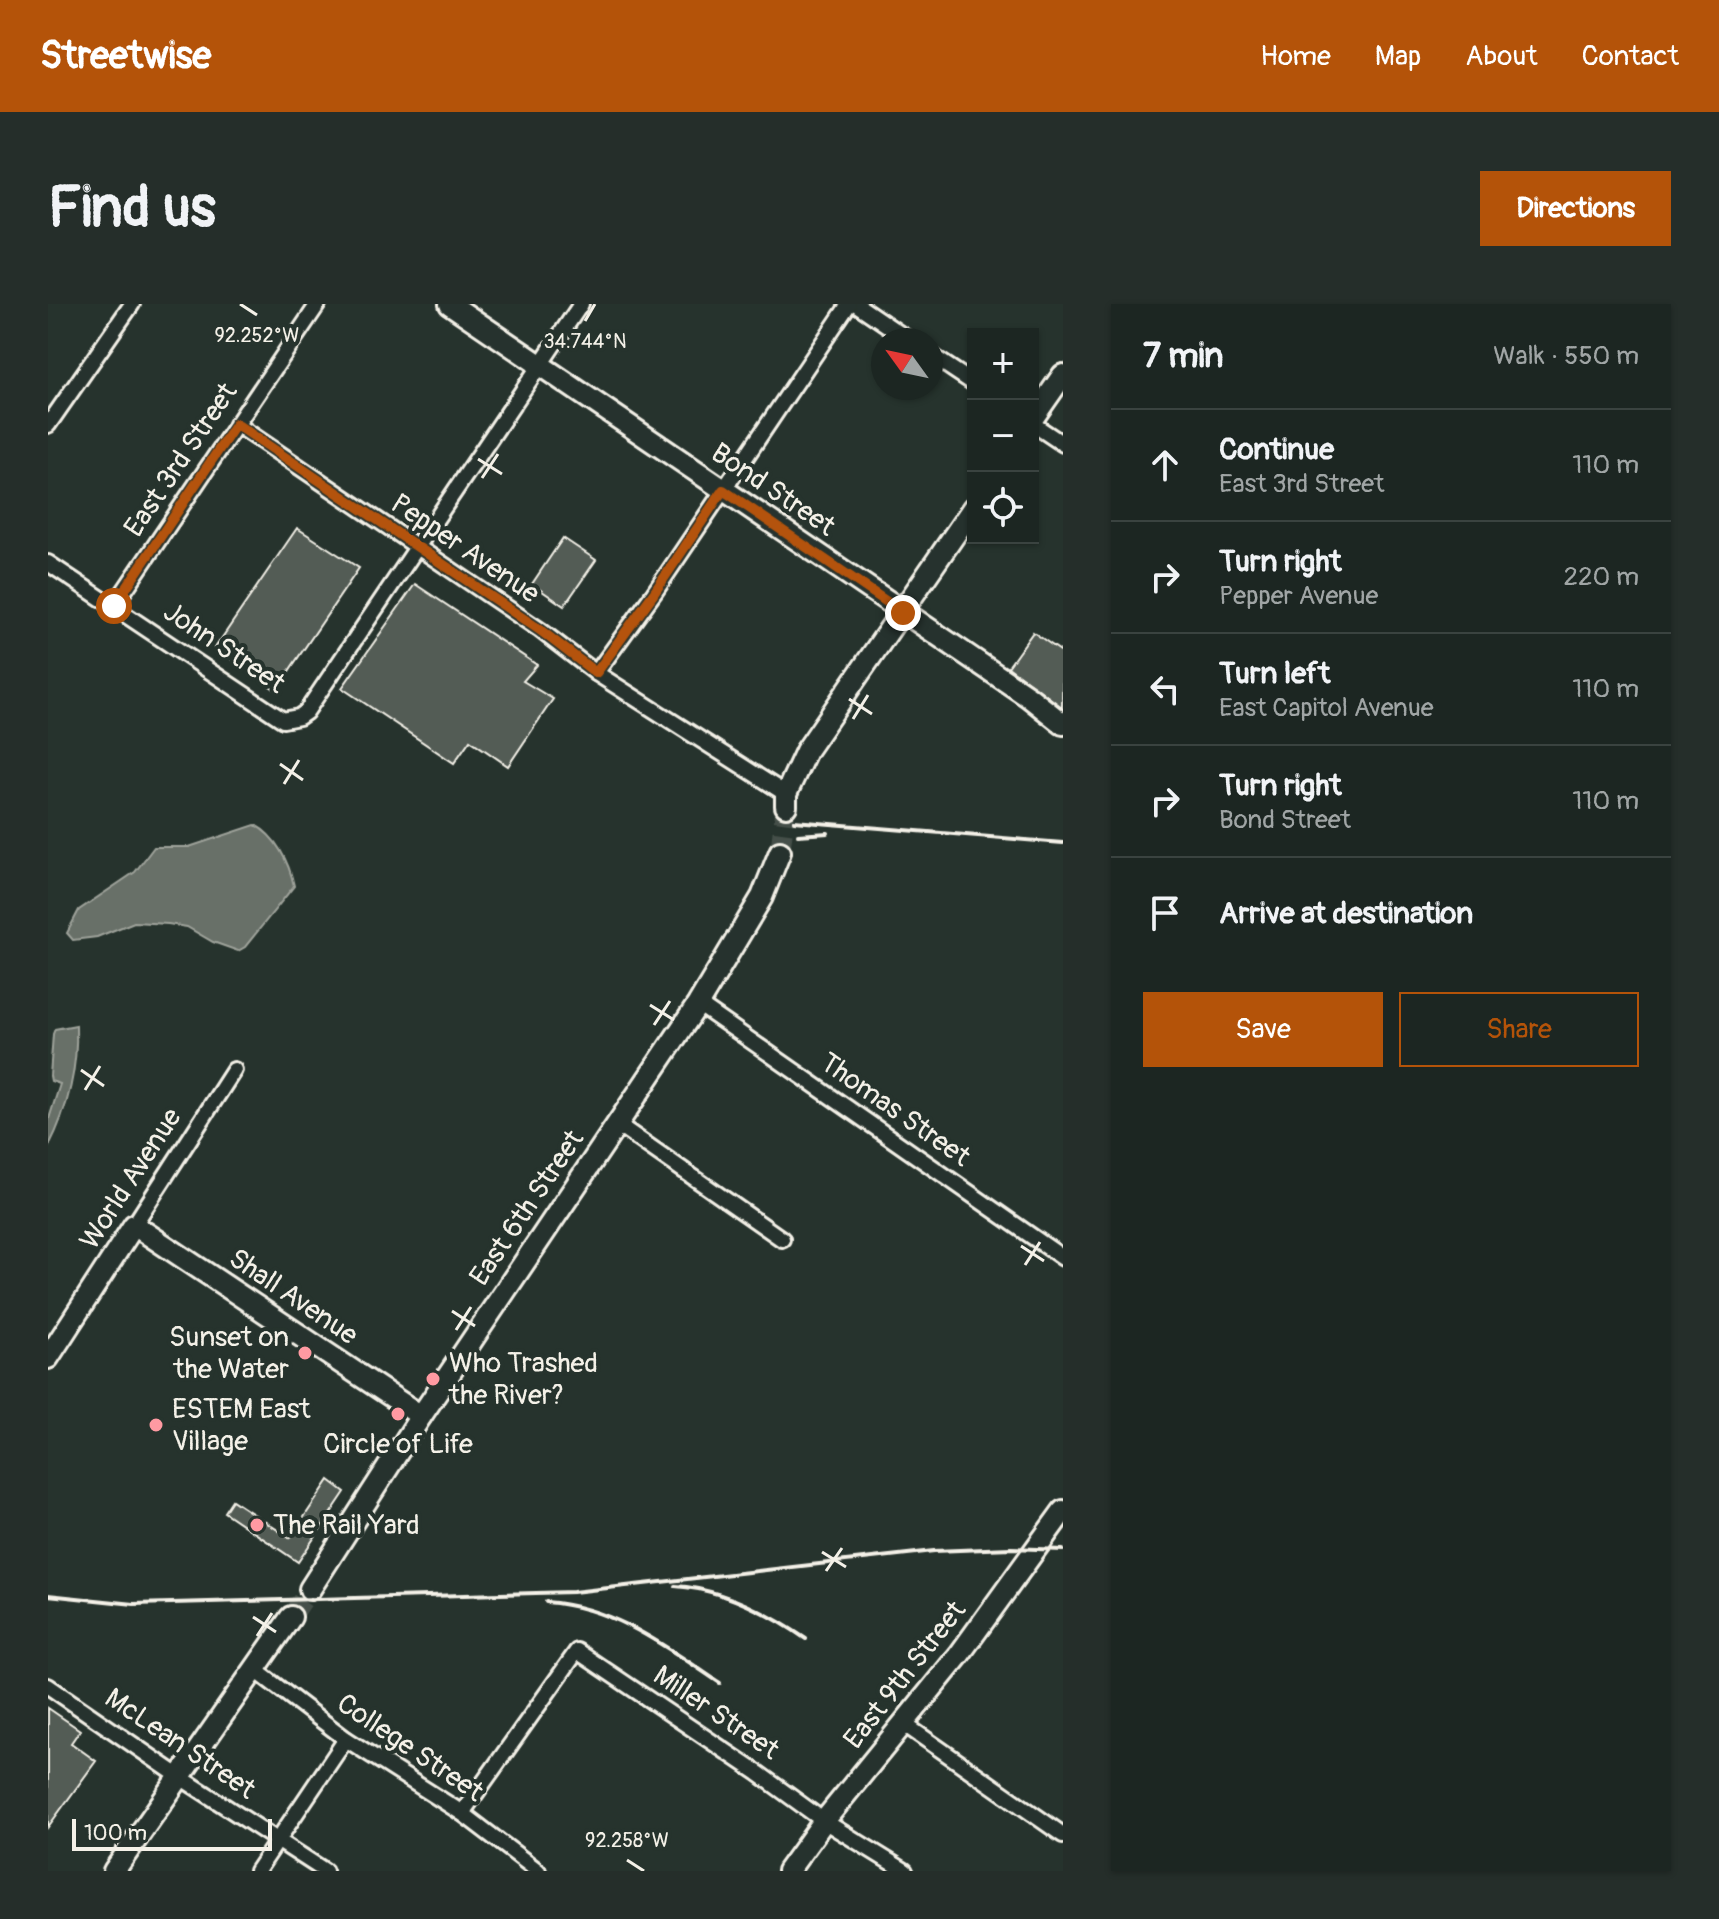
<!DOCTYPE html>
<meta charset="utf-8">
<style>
:root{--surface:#1c2622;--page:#252e2a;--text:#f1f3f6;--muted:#a0a5a5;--line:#3a4340;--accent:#b45309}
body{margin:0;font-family:Pangolin,sans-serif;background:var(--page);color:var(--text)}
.controls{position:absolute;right:24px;top:24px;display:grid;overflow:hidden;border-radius:0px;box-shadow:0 2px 6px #0004}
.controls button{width:72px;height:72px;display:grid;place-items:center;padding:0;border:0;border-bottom:2px solid var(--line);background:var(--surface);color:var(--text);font:40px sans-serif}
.compass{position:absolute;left:823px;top:24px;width:72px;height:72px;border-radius:50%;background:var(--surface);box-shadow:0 2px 6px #0004;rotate:303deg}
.scale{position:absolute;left:24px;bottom:20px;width:200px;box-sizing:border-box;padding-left:8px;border:4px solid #f4f1e8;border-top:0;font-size:22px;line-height:28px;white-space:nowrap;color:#f4f1e8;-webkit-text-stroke:6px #26332d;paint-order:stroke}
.stop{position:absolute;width:24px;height:24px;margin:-18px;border:6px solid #b45309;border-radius:50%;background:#fff}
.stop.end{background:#b45309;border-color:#fff;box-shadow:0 2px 8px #0008}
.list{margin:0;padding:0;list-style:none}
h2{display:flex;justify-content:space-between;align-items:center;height:104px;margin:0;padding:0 32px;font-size:34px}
h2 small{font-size:26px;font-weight:400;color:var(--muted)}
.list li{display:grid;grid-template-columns:52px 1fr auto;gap:24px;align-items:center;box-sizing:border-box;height:112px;padding:0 32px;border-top:2px solid var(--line)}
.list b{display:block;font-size:30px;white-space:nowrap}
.list p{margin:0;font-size:26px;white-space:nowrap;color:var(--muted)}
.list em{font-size:26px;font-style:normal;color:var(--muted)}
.actions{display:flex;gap:16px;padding:24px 32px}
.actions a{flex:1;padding:18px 0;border:2px solid var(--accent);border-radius:0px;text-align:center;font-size:28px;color:var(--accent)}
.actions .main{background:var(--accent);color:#fff}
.icon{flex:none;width:44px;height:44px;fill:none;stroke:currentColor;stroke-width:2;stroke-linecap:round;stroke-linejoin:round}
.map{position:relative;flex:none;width:1015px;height:1567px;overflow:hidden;border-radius:0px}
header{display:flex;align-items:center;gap:48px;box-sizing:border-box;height:112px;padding:0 40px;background:var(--accent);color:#fff}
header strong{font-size:38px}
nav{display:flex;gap:44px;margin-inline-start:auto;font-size:28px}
.intro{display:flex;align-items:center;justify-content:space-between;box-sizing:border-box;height:192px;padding:0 48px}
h1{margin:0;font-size:56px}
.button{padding:20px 36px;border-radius:0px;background:var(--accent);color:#fff;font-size:28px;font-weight:700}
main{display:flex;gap:48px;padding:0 48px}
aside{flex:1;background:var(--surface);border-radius:0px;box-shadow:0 2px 6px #0004}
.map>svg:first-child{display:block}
</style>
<header>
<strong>Streetwise</strong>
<nav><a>Home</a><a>Map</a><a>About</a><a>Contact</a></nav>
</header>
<div class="intro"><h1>Find us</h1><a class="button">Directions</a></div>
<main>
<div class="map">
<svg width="1015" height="1567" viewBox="0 0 1015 1567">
<rect width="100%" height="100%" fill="#26332d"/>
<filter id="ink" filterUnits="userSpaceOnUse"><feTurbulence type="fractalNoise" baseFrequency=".0125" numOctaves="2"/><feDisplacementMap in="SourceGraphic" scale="16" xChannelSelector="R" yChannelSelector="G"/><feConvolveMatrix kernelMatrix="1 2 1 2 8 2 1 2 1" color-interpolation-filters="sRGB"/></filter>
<g filter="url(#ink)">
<g fill="#676f68" stroke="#9fa39b" stroke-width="2">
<path d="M207,521c21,11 34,37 39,61l-49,61 -7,4 -25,-9 -26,-15 -19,-3 -34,-2 -37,15 -24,3 -6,-7 12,-23 56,-38 19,-25h35z"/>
<path d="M28,721c2,44 -8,84 -28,123v-26l12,-38 -9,-3 -1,-5 3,-42 2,-5z"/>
</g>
<g fill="#525c55" stroke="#f4f1e8" stroke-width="2">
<path d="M249,224l62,40 -83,122 -61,-42z"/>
<path d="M515,234l33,22 -32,46 -32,-22z"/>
<path d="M367,280l122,81 -14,16 30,18 -45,67 -38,-26 -16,23 -112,-75z"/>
<path d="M985,328l30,21 -1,54 -54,-40z"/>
<path d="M281,1176l16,12 -47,70 -74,-50 8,-12 58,38z"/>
<path d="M0,1404l32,22 -9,13 25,18 -48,66z"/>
</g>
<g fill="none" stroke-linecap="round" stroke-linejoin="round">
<g stroke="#455049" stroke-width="20" stroke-dasharray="20 10" stroke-linecap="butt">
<path d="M732,548l6,-46"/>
<path d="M243,1313l19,-28"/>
</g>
<defs>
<g id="street">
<path d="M808,0l53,36"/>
<path d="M883,51l42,28"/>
<path d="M188,120l304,206 56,43 190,121"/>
<path d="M985,120l30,20"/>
<path d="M0,121l84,-121"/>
<path d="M0,259l235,157 16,-3 7,-5 275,-408"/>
<path d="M66,302l204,-302"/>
<path d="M548,369l58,-80 195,-289"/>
<path d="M650,700l365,254"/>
<path d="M569,820l165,115"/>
<path d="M86,921l100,-155"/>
<path d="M206,1365l92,70 116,74 76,58"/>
<path d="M0,1382l132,91 145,94"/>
<path d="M856,1420l159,111"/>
<path d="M414,1509l115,-162 181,122 66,48 81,50"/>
<path d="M209,1567l89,-132"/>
</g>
<g id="secondary">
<path d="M402,0l579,393 34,27"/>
<path d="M985,114l30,-43"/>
<path d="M738,502v-12l20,-43 167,-243"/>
<path d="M0,1054l86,-133 287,191"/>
<path d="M262,1285l111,-173 277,-412 64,-107 18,-45"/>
<path d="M66,1567l177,-254"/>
<path d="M740,1567l36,-50 135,-166 104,-144"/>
</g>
</defs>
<use href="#street" stroke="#f4f1e8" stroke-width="20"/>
<use href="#secondary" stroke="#f4f1e8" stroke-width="26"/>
<use href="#street" stroke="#26332d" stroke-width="14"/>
<use href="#secondary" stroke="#26332d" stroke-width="20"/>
<g stroke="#f4f1e8" stroke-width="4">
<path d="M746,517l269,22"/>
<path d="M750,531l30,-2"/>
<path d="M627,1282c48,3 92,26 131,53"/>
<path d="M0,1291l86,9 439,-12 361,-41 77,-3 52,2"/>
<path d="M498,1298c68,5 119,44 174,81"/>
</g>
</g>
</g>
<g fill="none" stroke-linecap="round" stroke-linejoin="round" filter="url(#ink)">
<path stroke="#b45309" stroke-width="10" d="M66,302l122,-182 304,206 56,43 58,-80 69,-103 180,123"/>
</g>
<path fill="none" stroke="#f4f1e8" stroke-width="3" d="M192,0l17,11M537,17l10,-17M430,155l24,15M434,174l16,-24M801,395l23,15M805,415l15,-24M232,460l23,16M236,480l15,-24M602,701l24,15M606,721l16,-24M33,766l23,16M37,786l15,-24M973,942l23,15M977,961l15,-23M404,1007l23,15M408,1026l15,-23M774,1248l24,15M778,1267l16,-23M205,1313l23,15M209,1332l15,-23M579,1556l17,11"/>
<g fill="#ff9aa2" stroke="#26332d" stroke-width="3">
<circle cx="257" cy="1049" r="8"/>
<circle cx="385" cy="1075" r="8"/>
<circle cx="350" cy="1110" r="8"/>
<circle cx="108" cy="1121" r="8"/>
<circle cx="209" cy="1221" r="8"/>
</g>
<g text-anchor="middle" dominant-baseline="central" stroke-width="8" stroke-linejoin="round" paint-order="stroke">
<g font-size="28" fill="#f4f1e8" stroke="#26332d">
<text transform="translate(133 156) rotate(-56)">East 3rd Street</text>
<text transform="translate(725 186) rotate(34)">Bond Street</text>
<text transform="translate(417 245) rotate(34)">Pepper Avenue</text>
<text transform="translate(176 344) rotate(34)">John Street</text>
<text transform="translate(847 806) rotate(35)">Thomas Street</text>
<text transform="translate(83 875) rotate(-57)">World Avenue</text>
<text transform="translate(479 904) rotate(-56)">East 6th Street</text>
<text transform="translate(245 993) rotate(34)">Shall Avenue</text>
<text transform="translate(857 1371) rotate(-52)">East 9th Street</text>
<text transform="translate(668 1409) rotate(34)">Miller Street</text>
<text transform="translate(132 1440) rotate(34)">McLean Street</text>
<text transform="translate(362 1444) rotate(34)">College Street</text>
</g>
<g font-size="28" fill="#f4f1e8" stroke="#26332d" text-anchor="start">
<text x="241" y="1033" text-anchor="end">Sunset on<tspan x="241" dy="32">the Water</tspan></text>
<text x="401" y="1059">Who Trashed<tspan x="401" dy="32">the River?</tspan></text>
<text x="124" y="1105">ESTEM East<tspan x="124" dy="32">Village</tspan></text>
<text x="350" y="1140" text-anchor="middle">Circle of Life</text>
<text x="225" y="1221">The Rail Yard</text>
</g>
</g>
<g font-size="20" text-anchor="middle" fill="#f4f1e8" stroke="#26332d" stroke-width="8" stroke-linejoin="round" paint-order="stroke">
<text x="209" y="38">92.252°W</text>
<text x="537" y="44">34.744°N</text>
<text x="579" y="1543">92.258°W</text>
</g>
</svg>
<div class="controls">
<button>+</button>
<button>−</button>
<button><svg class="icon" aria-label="locate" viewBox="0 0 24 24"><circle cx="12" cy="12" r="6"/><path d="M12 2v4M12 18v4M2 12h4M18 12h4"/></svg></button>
</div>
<svg class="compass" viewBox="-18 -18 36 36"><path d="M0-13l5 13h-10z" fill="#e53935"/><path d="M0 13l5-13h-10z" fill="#a0a5a5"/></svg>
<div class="scale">100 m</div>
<div class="stop" style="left:66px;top:302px"></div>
<div class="stop end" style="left:855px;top:309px"></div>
</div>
<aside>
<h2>7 min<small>Walk · 550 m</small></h2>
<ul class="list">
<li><svg class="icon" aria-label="ahead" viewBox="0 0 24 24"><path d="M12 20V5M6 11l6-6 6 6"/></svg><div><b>Continue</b><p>East 3rd Street</p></div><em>110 m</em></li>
<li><svg class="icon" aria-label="right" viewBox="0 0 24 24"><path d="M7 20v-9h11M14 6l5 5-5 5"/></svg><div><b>Turn right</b><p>Pepper Avenue</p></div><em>220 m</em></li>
<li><svg class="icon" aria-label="left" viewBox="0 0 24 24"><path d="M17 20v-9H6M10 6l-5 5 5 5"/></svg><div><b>Turn left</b><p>East Capitol Avenue</p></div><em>110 m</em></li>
<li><svg class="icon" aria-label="right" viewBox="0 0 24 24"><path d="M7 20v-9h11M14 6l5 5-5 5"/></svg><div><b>Turn right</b><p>Bond Street</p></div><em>110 m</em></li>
<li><svg class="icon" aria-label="arrive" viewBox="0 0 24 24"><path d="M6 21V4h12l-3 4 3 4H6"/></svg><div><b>Arrive at destination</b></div></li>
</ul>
<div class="actions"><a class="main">Save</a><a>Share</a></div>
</aside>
</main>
